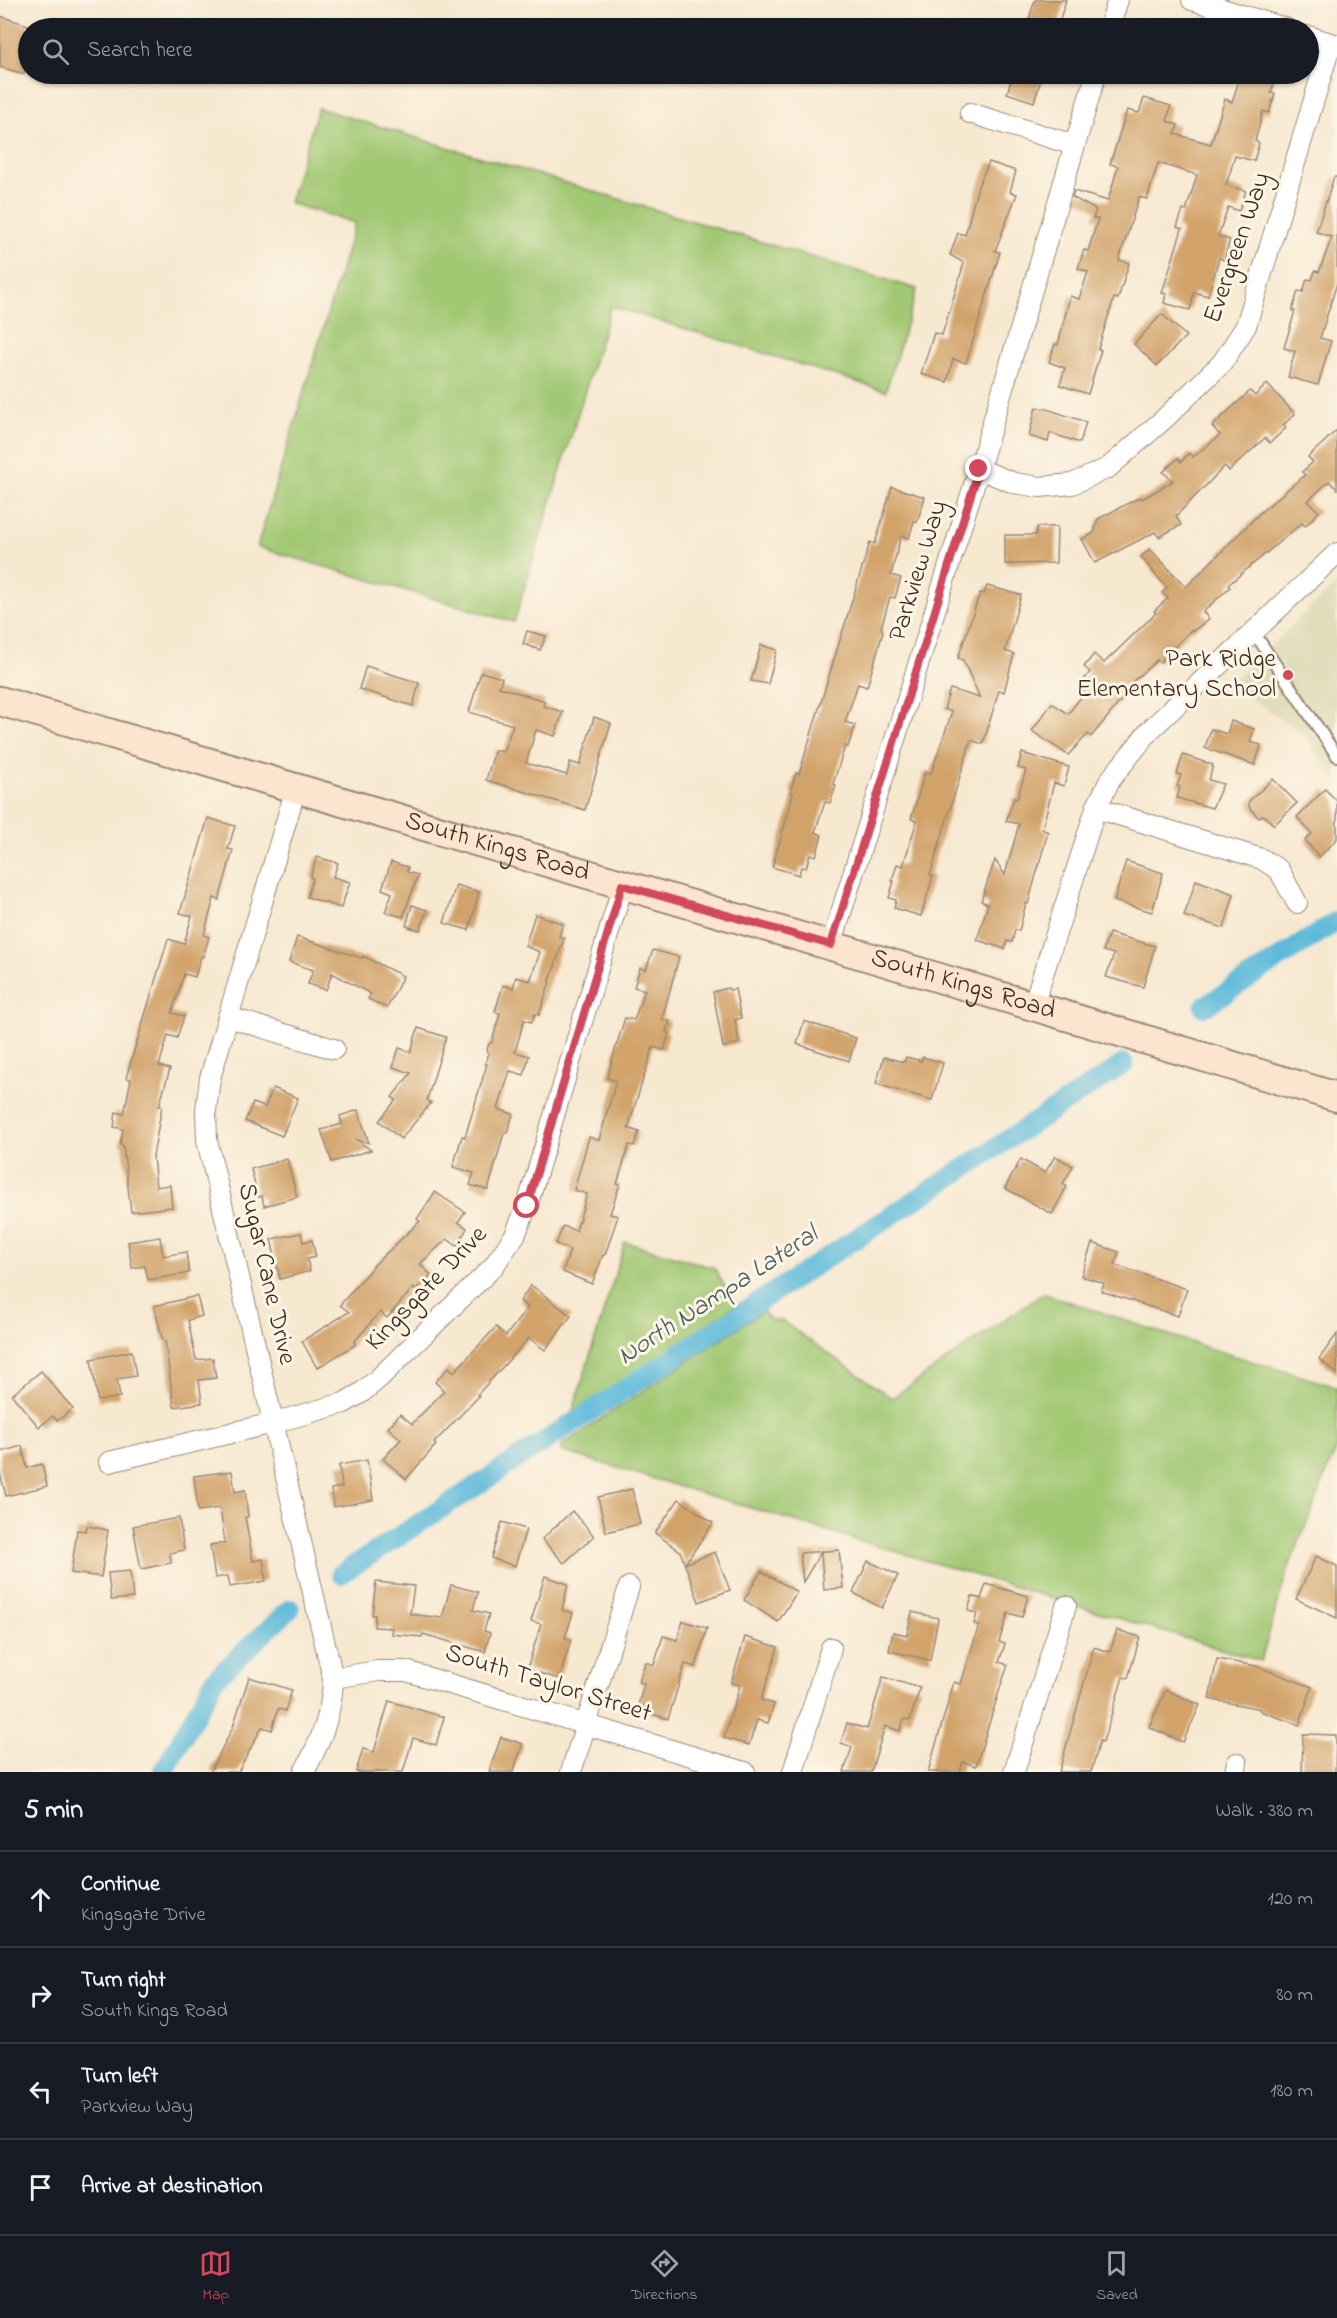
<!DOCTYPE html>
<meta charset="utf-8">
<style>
:root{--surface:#171b24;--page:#242831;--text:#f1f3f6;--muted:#9ea1a6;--line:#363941;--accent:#d1495b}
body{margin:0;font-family:"Indie Flower",sans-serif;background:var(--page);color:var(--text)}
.stop{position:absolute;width:18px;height:18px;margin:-14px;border:4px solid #d1495b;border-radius:50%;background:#fff}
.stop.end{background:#d1495b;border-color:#fff;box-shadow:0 2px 6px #0008}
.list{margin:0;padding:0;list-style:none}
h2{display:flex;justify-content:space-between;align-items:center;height:78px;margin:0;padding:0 24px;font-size:26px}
h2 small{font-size:20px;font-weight:400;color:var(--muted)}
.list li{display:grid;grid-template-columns:39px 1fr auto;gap:18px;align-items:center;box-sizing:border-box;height:96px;padding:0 24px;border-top:2px solid var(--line)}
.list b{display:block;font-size:22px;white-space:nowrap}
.list p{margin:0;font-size:20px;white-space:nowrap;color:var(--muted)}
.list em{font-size:20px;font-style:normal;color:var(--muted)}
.icon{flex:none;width:33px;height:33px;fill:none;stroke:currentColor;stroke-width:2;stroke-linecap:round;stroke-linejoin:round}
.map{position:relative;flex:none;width:1337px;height:1772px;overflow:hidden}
.search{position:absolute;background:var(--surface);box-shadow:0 2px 4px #0004;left:18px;right:18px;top:18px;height:66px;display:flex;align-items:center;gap:15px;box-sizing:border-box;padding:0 21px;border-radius:33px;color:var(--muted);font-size:22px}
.sheet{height:462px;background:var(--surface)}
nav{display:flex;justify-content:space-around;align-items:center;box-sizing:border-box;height:84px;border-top:2px solid var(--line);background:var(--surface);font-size:16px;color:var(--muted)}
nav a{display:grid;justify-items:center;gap:3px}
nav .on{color:var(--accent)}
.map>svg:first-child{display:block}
</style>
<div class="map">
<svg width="1337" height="1772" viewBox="0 0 1337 1772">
<rect width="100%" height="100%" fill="#fcf5e5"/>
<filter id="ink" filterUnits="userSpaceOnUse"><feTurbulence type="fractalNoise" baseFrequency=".0167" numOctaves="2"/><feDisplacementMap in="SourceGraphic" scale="12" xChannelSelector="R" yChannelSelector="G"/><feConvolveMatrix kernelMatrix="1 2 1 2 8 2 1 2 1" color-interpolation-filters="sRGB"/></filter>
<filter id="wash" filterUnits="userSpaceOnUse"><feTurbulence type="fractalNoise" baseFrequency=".008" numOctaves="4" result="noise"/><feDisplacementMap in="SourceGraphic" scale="24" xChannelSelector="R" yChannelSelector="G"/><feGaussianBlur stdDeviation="1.35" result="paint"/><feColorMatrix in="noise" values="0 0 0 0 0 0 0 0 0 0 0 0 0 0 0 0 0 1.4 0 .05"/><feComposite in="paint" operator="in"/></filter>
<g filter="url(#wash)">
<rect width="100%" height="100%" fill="#f7e8d0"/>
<path fill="#e0ddbb" d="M1337,583v201l-31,-48 -76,-52z"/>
<g fill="#a1c873" stroke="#6e7948" stroke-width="1.5">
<path d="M318,108l599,181 -31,102 -275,-85 -97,316 -257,-75 98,-324 -66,-20z"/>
<path d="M625,1242l89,26 22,37 -164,109z"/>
<path d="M1043,1293l162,54 132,40v60l-51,128 -25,86 -700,-210 1,-6 201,-134 8,9 11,1 110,77z"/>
</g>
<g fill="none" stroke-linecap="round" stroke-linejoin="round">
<g stroke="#5cb9da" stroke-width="20">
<path d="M1204,1007l133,-86"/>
<path d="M341,1574l783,-510"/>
<path d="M163,1772l52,-93 75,-70"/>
</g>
</g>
<g id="blocks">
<g fill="#d1a36a">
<path d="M1035,0h31l-9,28h-31z"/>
<path d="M0,16l28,9v34l-4,15 -24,-7z"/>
<path d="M1013,74h30l-9,28 -27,-9z"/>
<path d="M1241,74h29l-1,4 6,2 -4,13 4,1 -6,19 -6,-2 -8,30 4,2 -5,18 -19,-5 -9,29 20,6 -7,20 -11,-4 -10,29 12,4 -6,20 -5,-2 -11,38 -14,-4 -4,18 -26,-7 2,-9 -4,-1 20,-64 -5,-2 6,-17 3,1 11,-36 -39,-12 -11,36 -8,-2 -20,63 10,3 -11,36 -4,-1 -16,51 3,1 -13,44 -28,-9 5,-17 -16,-6 6,-18 3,1 12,-49 9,3 9,-27 -10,-4 6,-18 4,1 10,-32 -5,-1 3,-8 -24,-13 2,-6 34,10 10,-35 -8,-2 17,-54 12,3 5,-15 27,8 -4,15 11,4 -3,9 36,10 14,-45 7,3z"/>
<path d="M989,162l27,9 -6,21 7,2 -22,57 5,1 -34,111 -13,-4 -6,23 -26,-8 13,-41 8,2 22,-72 -14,-8 8,-22 7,2 13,-49z"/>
<path d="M1334,177h3v106l-17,55 11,3 -13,44 -30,-8 7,-26 -11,-3 11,-37h-3l6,-20 5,1 4,-13 5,1 3,-9 4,1 13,-35 -16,-5z"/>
<path d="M1162,314l24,22 -29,30 -23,-22z"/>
<path d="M1267,384l28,30 -12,11 3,3 -16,15 -5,-5 -36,33 -4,-5 -49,50 5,9 -22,12 -4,-5 -60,31 -13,-24 12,-6 4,-14 42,-22 2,2 31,-18 -10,-9 15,-14 3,4 8,-9 4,4 27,-22 -8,-9 38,-35 5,5z"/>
<path d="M1036,407l7,2 1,-1 42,14 -6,21 -30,-10 -2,9 -19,-6z"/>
<path d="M1337,430v59l-8,-8 -21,20 11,11 -14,14 -3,-3 -74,62 2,2 -27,25 6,7 -16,12 -2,-1 -31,32 -3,-2 -27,24 3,2 -42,51 -3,-3 -20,21 -36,-24 20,-28 16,11 17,-22 -7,-5 12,-15 -6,-5 10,-13 10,9 52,-50 -2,-2 14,-13 -6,-5 5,-5 -26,-31 9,-8 36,38 76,-76 43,-36 -3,-3 11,-10 -5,-5z"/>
<path d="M892,487l33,10 -8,25 -3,-1 -5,17 -8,-2 -10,39 10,3 -6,20 -5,-1 -9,31 2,4 -16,55 -9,-3 -13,38 10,3 -7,22 -3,-1 -12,38 3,1 -6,18 -5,-1 -10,30 7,3 -6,21 -6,-2 -4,14 -5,-1 -2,8 -27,-8 16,-53 5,-21 -3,-1 6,-19 3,1 71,-232 5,2z"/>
<path d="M1037,527h20l-1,36 -51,1v-29h31z"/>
<path d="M987,586l34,9 -16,56 9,3 -10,38 -5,-2 -16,54 -12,-4 -41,135 3,1 -12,40 -27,-8 2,-8 -7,-2 5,-17h-2l5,-17 6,2 11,-36 3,-9 -6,-2 14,-47 6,1 21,-61 -8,-3 6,-20 30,9 -17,-38 -5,-2 22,-65 4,1z"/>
<path d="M527,631l19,5 -6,14 -17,-6z"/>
<path d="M761,645l16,5 -9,34 -17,-3z"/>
<path d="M366,666l53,17 -6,23 -54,-17z"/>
<path d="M481,672l21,6 -3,9 46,14 -2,5 20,6 -8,24 -19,-6 -10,33 41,12 3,-13 10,3 14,-48 17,6 -26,87 -99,-30 9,-30 8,2 10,-27 -44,-13z"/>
<path d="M1231,721l23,8 -4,13 11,3 -6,20 -50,-17 6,-19 16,5z"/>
<path d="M1022,753l47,14 -5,19 -10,-3 -12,46 6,3 -20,72 -2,-1 -7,28 -4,-1 -3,12 -5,-1 -2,8 -28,-9 11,-36 -7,-3 14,-41 10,15 14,-51 -13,-3 8,-23 3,1 9,-29 -8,-2z"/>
<path d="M1183,755l30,10 -4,15 14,4 -11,24 -35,-10 3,-11 -3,-1 4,-11 -4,-1z"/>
<path d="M1273,779l24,24 -23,22 -11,-10 -4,3 -10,-11v-6z"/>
<path d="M1325,789l12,12v38l-18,18 -14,-17 7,-6 -15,-17z"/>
<path d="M208,818l27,8 -7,23 5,1 -14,50 -5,-2 -10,37 5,2 -6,20 -2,-1 -6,21 -11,-3 -12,39 12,3 -7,22 -9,-3 -9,31 11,3 -11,37h3l-9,50 3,31 14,-2 2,22 -41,5 -8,-67h-3l3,-16 -9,-2 2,-15 8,2 7,-35 -5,-1 42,-139 16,5 8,-28 -12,-3z"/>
<path d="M317,857l21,6 -5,14 17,5 -9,26 -34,-11 6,-19 -3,-1z"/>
<path d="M1126,861l37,12 -11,39 -38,-11z"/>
<path d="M391,862l17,5 -1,5 11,3 -15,42 -18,-5 7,-19 -10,-4z"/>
<path d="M1196,880l38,14 -10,34 -40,-12z"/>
<path d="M456,885l23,7 -10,38 -25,-7z"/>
<path d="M412,905l15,5 -7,20 -14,-4z"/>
<path d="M535,914l28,10 -4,13 5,1 -25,77 -4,-1 -3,8 -8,-2 -9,32 14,4 -5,19 -14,-4 -12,38 15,5 -6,19h-3l-16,57 -18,-5 4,-12 -21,-6 9,-31 3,1 22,-73h-2l4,-11 -2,-3 2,-6 3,-2 8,-29 -5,-1 8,-27 10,3 3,-11 14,4 10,-29 -15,-6z"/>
<path d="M1109,933l46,13 -12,41 -37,-10 8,-23 -11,-3z"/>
<path d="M297,937l65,21 1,-2 40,20 -16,32 -19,-9 3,-5 -39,-21 -6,17 -18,-6 5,-14 -24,-8z"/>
<path d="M653,950l26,7 -17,62 8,2 -4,11 3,1 -5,17 -11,-3 -25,81 11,4 -5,14 -5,-1 -12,39h3l-10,30 8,2 -13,39h-2l-11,29 -29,-12 7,-22 -14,-6 7,-18 13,5 11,-37 -13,-4 15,-53 10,3 17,-59 -9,-3 12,-41 6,-19 9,2 11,-30 -11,-3 6,-19 6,2z"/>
<path d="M728,988l1,2 6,-1 6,29 -6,2 4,23 -16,4 -10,-55z"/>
<path d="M804,1021l52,17 -7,23 -52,-17z"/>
<path d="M418,1028l28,9 -19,63 4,3 -30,36 -22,-18 17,-21 -4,-3 19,-24 -18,-6 6,-19 12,4z"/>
<path d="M884,1057l20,5 2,-5 15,4 2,-4 20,6 -11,37 -56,-16z"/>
<path d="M273,1088l25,10 -16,38 -37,-15 8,-18 12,4z"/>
<path d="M358,1110l11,33 -14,-4 16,11 -39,12 -11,-32 21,-6 -2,-8z"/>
<path d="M1055,1156l18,10 -10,18 4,2 -15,28 -47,-26 16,-29 24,14z"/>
<path d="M287,1159l10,38 -33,9 -2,-10 -4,1 -7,-28z"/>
<path d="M435,1192l30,20 -7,10 9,6 -10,18 -10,-7 -27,25 11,11 -16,15 -2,-2 -26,30 -7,-6 -26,30 1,3 -38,23 -15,-27 47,-29 -9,-7 35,-41 45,-43 -3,-2z"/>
<path d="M301,1233l2,9 9,-2 4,17 -9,2 3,12 -30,8 -9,-40z"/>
<path d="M160,1237l3,19 23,-4 3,21 -41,7 -3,-14 -13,2 -4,-26z"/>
<path d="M1092,1243l27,9 -4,13 72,24 -9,27 -77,-25 3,-8 -23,-7z"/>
<path d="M531,1285l40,31 -26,34 -16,-12 -52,57 2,1 -45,47 2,2 -30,34 -23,-20 18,-20 -13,-11 12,-14 12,10 32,-33 -9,-9 14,-15 5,5 42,-45 10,9 22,-29 -8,-6z"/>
<path d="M197,1296l5,20 -14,4 8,40 17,-2 3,20 -17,2 3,23 -28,4 -9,-66h-2l-9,-35z"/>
<path d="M1337,1334v40l-18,-15z"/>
<path d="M132,1351l4,25 -19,3 3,18 -22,4 -7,-42z"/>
<path d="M41,1371l32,38 -16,12 -4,-5 -14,11 -27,-32z"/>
<path d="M22,1446l5,22 15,-4 5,22 -41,10 -6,-23v-21z"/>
<path d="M367,1460l6,40 -39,7 -3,-18 11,-2 -3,-22z"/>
<path d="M232,1471l3,21 10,-2 3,27h-3l8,44 10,-2 3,22 -36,6 -2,-11 -13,2 -5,-33 15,-2 -5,-35 -22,3 -4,-35z"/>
<path d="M632,1489l8,35 -34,8 -8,-35z"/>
<path d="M679,1499l34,24 -28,41 30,-12 15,38 -31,12 -19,-51 -25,-18z"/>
<path d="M572,1511l22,25 -30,27 -22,-24z"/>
<path d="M179,1518l5,32 -14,3 1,10 -30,6 -8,-43z"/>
<path d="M502,1522l24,7 -11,37 -24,-8z"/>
<path d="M87,1526l21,4 -7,47 -30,-4 6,-43 9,1z"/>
<path d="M839,1550l4,38 -19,2 -3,-38 -18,30 -3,-29z"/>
<path d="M1316,1556l21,10v52l-41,-19z"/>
<path d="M868,1561l30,14 -16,33 -29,-15z"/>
<path d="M130,1571l3,27 -22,2 -3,-27z"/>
<path d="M761,1571l36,21 -19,30 -34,-22z"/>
<path d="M545,1576l23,8 -6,26 11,3 -8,25 6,2 -12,39 -32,-10 14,-45 -10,-3z"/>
<path d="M376,1582l38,4 -4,28 32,4 9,-33 27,7 -5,18 16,4 -5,17 6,2 -5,19 -62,-18 -1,3 -31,-3 1,-6 -18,-1 1,-12h-3z"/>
<path d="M986,1584l42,12 -6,21 -14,-4 -9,29 6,2 -6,18 9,3 -7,20 -25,81 -13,-4 -3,10h-32l26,-90 7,2 18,-59 -5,-1 3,-11 -9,-2 4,-15 9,3z"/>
<path d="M912,1612l26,6 -8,42 -41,-9 4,-19 14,3z"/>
<path d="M683,1621l24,7 -11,39 -11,-3 -17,55 -31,-10 7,-25 -5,-2 6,-20 9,3 9,-29 14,4z"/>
<path d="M1117,1630l23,7 -12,41 -5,-1 -20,65 -3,-1 -9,31h-32l35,-125 16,5z"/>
<path d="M745,1637l33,10 -17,53 13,4 -6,19 -11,-3 -8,25 -25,-7 16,-53 -9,-2z"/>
<path d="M1217,1659l39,7 56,21 -13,38 -39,-14 1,-2 -52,-10z"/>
<path d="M249,1677l43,13 -7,21 -7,-2 -6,21 -10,-3 -24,45h-28l23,-45z"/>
<path d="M883,1677l37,11 -10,32 -6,-1 -4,12 -15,-5 -14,46h-27l8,-25 -11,-4 6,-20 20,6z"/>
<path d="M1166,1690l34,15 -17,37 -34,-15z"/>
<path d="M389,1701l55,16 -8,28 -23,-7 -10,34h-47l7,-23 11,3z"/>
<path d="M1303,1734l33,1 -1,37h-33z"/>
<path d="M501,1737l22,7 -10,28h-24z"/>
</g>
</g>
</g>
<g filter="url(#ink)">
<use href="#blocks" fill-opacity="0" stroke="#998977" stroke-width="1.5"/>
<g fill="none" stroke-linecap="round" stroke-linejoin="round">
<defs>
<path id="service" d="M1253,631l84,125"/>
<g id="minor">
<path d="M1192,0l93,28"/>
<path d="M1109,28l9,-28"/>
<path d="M1308,36l29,9"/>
<path d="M970,113l104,32"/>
<path d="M979,469l35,14 26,4 32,-3 36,-16 55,-48 59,-57 24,-37 85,-283"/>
<path d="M296,788l-86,290 -4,32 1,30 126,538c-1,36 -12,63 -29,94"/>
<path d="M1096,808l166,51 17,11 18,33"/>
<path d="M831,945l148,-476 117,-395"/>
<path d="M1033,1006l63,-198 14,-28 39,-49 188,-178"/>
<path d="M228,1017l106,32"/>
<path d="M109,1462l164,-39 71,-20 17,-10 17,-14 115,-112 22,-32 12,-29 96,-321"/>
<path d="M333,1678l45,-7h28l339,101"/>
<path d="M571,1772l58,-185"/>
<path d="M793,1772l38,-124"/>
<path d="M1014,1772l52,-166"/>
<path d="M1235,1772l2,-9"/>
</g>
<g id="secondary">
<path id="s1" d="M0,701l886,261 451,135"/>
</g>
</defs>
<use href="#service" stroke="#998977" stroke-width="14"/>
<use href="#minor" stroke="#998977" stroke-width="22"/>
<use href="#secondary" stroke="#998977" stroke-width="32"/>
<use href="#service" stroke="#fff" stroke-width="10"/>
<use href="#minor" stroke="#fff" stroke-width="20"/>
<use href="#secondary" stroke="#fbe5cf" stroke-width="28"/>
</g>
</g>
<g fill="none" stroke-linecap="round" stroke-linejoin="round" filter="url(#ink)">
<path stroke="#d1495b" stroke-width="8" d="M527,1206l95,-321 209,60 148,-476"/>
</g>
<circle fill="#d1495b" stroke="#fcf5e5" stroke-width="2" cx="1288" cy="675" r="6"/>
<g text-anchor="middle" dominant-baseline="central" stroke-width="6" stroke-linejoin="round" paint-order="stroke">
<g font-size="26" fill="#3b2a1e" stroke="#fcf5e5">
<text transform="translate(1238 248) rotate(-71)">Evergreen Way</text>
<text transform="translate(919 571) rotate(-73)">Parkview Way</text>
<text stroke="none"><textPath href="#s1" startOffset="518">South Kings Road</textPath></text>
<text stroke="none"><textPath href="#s1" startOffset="1004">South Kings Road</textPath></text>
<text transform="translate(266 1274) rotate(77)">Sugar Cane Drive</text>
<text transform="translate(427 1289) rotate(-46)">Kingsgate Drive</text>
<text transform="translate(548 1684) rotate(17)">South Taylor Street</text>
</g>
<g font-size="26" fill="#3b2a1e" stroke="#fcf5e5" text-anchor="end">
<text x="1276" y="660">Park Ridge<tspan x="1276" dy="30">Elementary School</tspan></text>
</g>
<g font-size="27" font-style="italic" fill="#475c60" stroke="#fcf5e5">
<text transform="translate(718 1296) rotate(-33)">North Nampa Lateral</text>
</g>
</g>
</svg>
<div class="stop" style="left:527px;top:1206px"></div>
<div class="stop end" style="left:979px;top:469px"></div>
<div class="search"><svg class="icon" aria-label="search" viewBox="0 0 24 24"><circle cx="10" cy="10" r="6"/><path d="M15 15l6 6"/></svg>Search here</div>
</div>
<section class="sheet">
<h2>5 min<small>Walk · 380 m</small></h2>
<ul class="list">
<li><svg class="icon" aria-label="ahead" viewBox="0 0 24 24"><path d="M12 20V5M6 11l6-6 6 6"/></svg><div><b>Continue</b><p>Kingsgate Drive</p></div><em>120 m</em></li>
<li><svg class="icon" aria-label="right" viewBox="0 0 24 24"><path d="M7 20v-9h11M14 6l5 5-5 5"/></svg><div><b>Turn right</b><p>South Kings Road</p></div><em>80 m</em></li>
<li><svg class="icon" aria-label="left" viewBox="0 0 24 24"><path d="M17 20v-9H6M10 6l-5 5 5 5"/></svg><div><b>Turn left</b><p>Parkview Way</p></div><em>180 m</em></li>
<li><svg class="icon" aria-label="arrive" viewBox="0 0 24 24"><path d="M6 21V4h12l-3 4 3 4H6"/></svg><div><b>Arrive at destination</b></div></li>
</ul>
</section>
<nav>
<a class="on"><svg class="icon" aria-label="map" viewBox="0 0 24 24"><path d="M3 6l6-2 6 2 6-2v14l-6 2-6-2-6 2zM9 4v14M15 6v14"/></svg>Map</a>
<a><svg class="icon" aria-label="directions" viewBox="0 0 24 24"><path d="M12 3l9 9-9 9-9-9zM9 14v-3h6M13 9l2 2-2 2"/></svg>Directions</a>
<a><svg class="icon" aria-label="saved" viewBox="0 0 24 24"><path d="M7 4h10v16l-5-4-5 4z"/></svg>Saved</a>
</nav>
